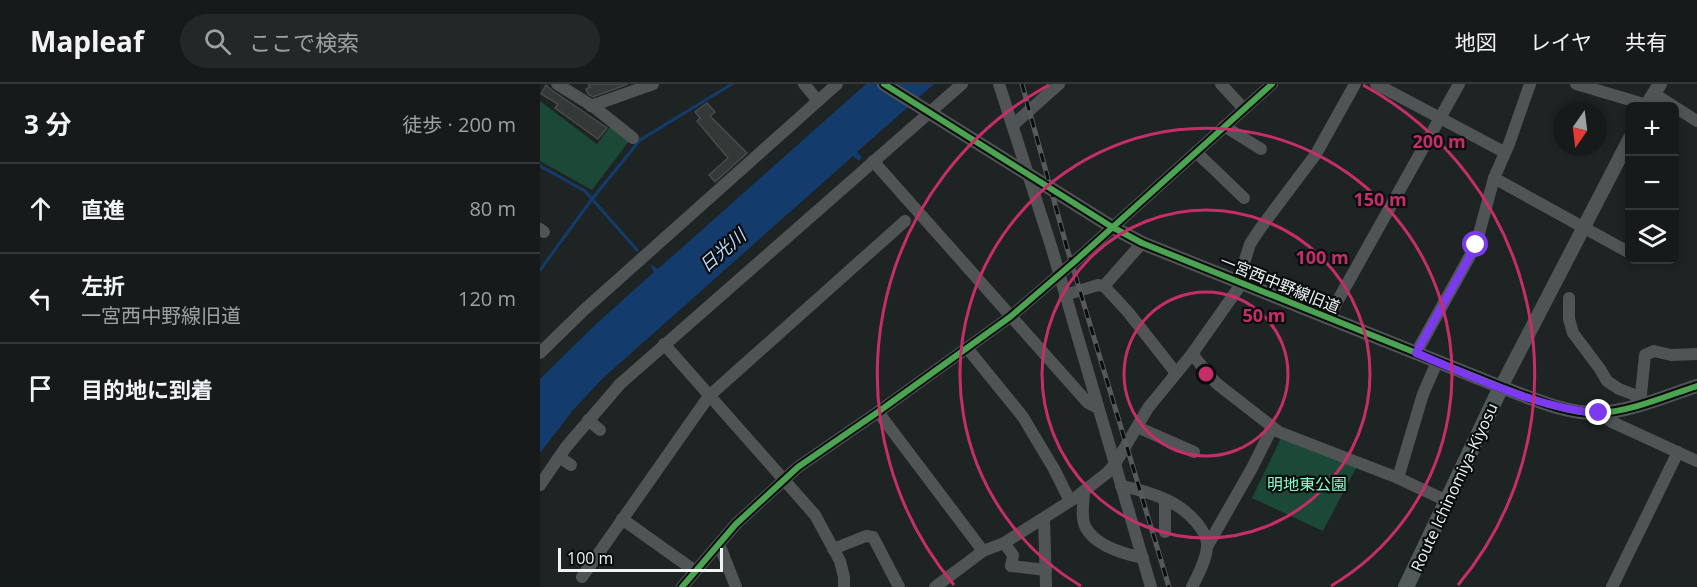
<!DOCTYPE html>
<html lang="ja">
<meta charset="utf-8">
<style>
:root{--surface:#161a1a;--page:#232727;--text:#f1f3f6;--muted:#9ea1a2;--line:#353839}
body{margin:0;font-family:"Open Sans","Noto Sans JP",sans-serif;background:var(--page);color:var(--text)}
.controls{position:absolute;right:18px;top:18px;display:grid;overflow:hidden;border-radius:9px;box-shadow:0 3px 9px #0003}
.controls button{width:54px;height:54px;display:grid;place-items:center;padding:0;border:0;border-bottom:2px solid var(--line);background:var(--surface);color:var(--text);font:30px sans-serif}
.compass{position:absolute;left:1013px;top:18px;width:54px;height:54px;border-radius:50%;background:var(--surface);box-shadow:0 3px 9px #0003;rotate:194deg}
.scale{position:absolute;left:18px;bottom:15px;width:165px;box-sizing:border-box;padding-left:6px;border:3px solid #eef4f5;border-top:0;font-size:16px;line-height:21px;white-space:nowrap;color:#eef4f5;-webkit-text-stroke:4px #090d0e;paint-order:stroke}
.stop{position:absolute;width:18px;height:18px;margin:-14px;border:4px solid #7c3aed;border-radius:50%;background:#fff}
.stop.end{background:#7c3aed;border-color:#fff;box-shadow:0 2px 6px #0008}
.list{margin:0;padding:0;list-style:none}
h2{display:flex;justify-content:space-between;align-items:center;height:78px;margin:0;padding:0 24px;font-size:26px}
h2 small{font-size:20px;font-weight:400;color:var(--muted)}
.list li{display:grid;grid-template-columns:39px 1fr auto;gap:18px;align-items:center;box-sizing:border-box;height:90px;padding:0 24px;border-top:2px solid var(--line)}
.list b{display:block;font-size:22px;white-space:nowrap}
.list p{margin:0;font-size:20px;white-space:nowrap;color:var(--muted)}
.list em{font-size:20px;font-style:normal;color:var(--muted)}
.icon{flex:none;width:33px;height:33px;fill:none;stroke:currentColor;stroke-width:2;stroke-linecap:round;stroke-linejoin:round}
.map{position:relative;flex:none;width:1157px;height:503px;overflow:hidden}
header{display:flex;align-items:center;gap:36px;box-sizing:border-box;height:84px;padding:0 30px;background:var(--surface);border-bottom:2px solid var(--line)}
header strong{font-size:28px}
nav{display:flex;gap:33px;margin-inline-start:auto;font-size:21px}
.search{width:420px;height:54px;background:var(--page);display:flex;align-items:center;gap:15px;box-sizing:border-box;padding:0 21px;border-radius:33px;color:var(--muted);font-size:22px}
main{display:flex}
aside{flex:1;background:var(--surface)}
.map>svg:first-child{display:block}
</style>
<header>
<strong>Mapleaf</strong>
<div class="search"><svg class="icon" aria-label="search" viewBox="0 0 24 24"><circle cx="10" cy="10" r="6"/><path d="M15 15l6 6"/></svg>ここで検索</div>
<nav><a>地図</a><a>レイヤ</a><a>共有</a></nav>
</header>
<main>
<aside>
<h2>3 分<small>徒歩 · 200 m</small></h2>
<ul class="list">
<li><svg class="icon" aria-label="ahead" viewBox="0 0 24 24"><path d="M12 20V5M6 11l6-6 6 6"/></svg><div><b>直進</b></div><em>80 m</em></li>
<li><svg class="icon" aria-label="left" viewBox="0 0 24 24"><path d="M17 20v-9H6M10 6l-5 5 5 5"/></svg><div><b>左折</b><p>一宮西中野線旧道</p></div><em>120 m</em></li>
<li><svg class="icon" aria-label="arrive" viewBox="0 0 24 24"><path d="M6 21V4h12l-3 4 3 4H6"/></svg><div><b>目的地に到着</b></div></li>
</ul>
</aside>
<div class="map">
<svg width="1157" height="503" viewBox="0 0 1157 503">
<rect width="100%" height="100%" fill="#1e2323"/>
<g fill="#1c4937">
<path d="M0,17l57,43 13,-17 19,14 -37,49 -52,-29z"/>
<path d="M742,352l75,30 -34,65 -71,-33z"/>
</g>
<path fill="#133c6d" d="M326,0h68l-77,68 5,5 -3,4 -6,-5 -251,223 -28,30 -34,44v-74l2,-2 53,-52 59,-53 -4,-8 8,5z"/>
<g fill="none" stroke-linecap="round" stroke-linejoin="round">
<g stroke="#133c6d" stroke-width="3">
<path d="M0,82l45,25 52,59"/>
<path d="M0,186l52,-71 48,-59 92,-56"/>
</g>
</g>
<g fill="#343938" stroke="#474b4b" stroke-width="1.5">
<path d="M48,0h40l-35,13 -5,-3 -2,-5 4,-2z"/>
<path d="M6,1l7,6 54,37 -9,11 -43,-31 3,-4 -17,-10z"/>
<path d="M167,19l8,9 -5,4 37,37 -32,29 -6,-7 19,-17 -31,-37 3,-3 -5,-6z"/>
</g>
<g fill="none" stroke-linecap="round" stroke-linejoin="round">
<g stroke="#505455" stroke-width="12">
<path d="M17,0l37,23 39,31"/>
<path d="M264,0l14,17"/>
<path d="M459,0l53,165 99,338"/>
<path d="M681,0l23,25"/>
<path d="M836,0l128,68"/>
<path d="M1036,0l71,21"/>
<path d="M1113,9l44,28"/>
<path d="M51,22l62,-22"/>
<path d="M473,41l46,-41"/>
<path d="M684,42l37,23"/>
<path d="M656,68l48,46"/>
<path d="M333,77l215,242 10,5"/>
<path d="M954,94l136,75"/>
<path d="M0,145l4,3"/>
<path d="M698,198l12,-38 9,-14 57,-76 39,-70"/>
<path d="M564,202l24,26 48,61"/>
<path d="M525,211l33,-10 6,1 38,-43"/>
<path d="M1029,214v21l4,14 27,36 7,12 12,8 16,6 5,9 5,-49 9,-4 17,4 26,-1"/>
<path d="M788,234l131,-234"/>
<path d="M124,260l151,171 25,46 4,16v10"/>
<path d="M427,264l56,69 31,52 16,32"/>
<path d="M0,269l44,-43 253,-226"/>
<path d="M876,269l60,-108 18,-67 15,-34 21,-60"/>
<path d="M652,270l24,29 63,49 119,46 49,23"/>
<path d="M338,328l105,139"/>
<path d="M1059,329l13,9 85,39"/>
<path d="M48,336l12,10"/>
<path d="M597,343l57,25"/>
<path d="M19,373l12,8"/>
<path d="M858,394l25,-84 14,-32"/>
<path d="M0,401l26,-38 54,-63 342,-300"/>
<path d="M581,402c31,6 63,16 81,44 3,5 6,11 5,17 -1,14 -9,28 -15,40"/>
<path d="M544,407c0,10 -4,27 2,37 10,18 38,26 57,30"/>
<path d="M625,417v31"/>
<path d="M504,434l2,69"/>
<path d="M82,435l73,52"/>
<path d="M464,459l9,12 -2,11 35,4"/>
<path d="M179,460l17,43"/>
<path d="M668,461l44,-77 20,-40"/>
<path d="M293,465l33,-13 7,1 26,50"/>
<path d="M42,493l127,-181 196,-175"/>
<path d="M142,503l54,-63 62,-57 80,-55 132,-95 64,-55 198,-178"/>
<path d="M395,503l48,-36 21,-8 71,-45 32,-25 8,-9 33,-56 44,-54 50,-71"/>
<path d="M1072,503l66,-135"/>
</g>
<g stroke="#505455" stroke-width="14">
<path d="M344,0l228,143 30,16 359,144c30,11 65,27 98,26 33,-2 67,-17 98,-27"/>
<path d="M1106,22l14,-22"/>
<path d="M961,303l129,-249"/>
</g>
<path stroke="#51595b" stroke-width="16" d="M866,503l95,-200"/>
<defs>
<path id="rail" d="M482,0l45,164 102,339"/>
</defs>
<use href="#rail" stroke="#575a5a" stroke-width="5"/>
<use href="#rail" stroke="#090d0e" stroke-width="3" stroke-dasharray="9" stroke-linecap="butt"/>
<defs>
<g id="cycleway">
<path d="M344,0l228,143 30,16 359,144c30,11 65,27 98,26 33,-2 67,-17 98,-27"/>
<path d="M142,503l54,-63 62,-57 80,-55 132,-95 64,-55 198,-178"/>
</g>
</defs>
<use href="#cycleway" stroke="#090d0e" stroke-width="10"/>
<use href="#cycleway" stroke="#4ca352" stroke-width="6"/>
</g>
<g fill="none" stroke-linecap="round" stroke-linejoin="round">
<path stroke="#7c3aed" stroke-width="8" d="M936,161l-60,108c58,24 120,55 183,60"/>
</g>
<g fill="none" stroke="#c62e6a" stroke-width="3">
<circle cx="666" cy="290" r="82"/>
<circle cx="666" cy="290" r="164"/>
<path d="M541 502A246 246 0 1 1 791 502"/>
<path d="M414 501A329 329 0 0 1 509 1M823 1A329 329 0 0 1 918 501"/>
</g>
<g text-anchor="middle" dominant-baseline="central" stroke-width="4.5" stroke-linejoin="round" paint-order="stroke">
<g font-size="16" fill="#eef4f5" stroke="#090d0e">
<text transform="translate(740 200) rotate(22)">一宮西中野線旧道</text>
<text transform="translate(914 403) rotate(-65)">Route Ichinomiya-Kiyosu</text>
</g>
<g font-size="16" fill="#85ffc9" stroke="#090d0e">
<text x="767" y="400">明地東公園</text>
</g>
<g font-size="18" font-style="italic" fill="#bdd6f7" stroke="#090d0e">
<text transform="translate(182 166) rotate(-41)">日光川</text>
</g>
</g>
<circle cx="666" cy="290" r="9" fill="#c62e6a" stroke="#090d0e" stroke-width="3"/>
<g font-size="18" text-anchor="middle" font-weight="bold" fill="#c62e6a" stroke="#090d0e" stroke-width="4.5" stroke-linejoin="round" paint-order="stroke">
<text x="899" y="64">200 m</text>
<text x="840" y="122">150 m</text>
<text x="782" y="180">100 m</text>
<text x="724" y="238">50 m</text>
</g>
</svg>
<div class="controls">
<button>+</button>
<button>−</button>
<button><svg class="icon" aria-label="layers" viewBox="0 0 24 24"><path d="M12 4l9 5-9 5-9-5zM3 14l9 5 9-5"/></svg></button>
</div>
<svg class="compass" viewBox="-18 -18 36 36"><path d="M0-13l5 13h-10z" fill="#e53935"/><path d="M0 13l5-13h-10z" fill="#9ea1a2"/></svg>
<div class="scale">100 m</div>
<div class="stop" style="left:936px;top:161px"></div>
<div class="stop end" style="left:1059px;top:329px"></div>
</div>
</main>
